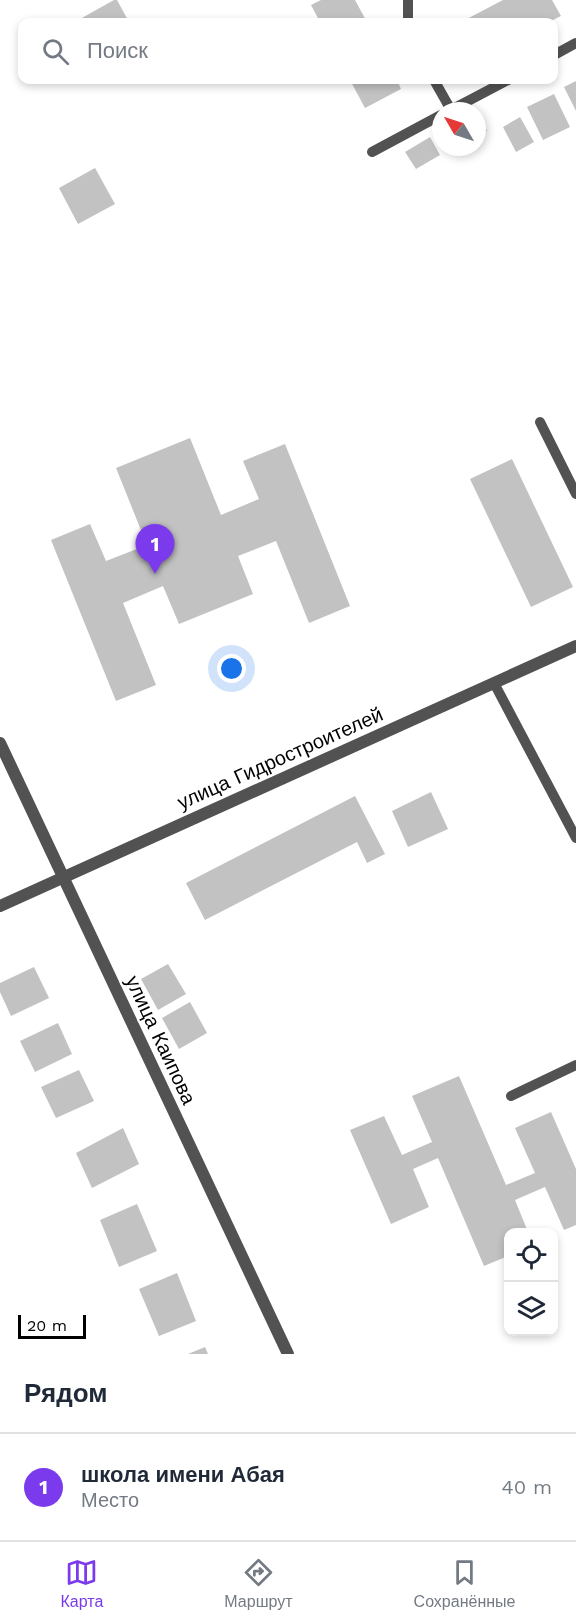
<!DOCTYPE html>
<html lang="ru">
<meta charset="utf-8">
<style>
:root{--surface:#fff;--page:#f6f6f7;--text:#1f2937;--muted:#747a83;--line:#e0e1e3;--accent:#7c3aed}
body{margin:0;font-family:"Work Sans",sans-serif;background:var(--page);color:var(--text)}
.controls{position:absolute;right:18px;bottom:18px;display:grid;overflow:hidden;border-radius:12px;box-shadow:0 3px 9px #0003}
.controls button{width:54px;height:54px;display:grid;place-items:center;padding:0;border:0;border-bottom:2px solid var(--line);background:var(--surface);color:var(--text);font:30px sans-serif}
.compass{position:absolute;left:432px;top:102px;width:54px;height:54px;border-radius:50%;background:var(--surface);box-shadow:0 3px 9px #0003;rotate:309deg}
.scale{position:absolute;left:18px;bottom:15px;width:68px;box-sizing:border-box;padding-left:6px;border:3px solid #000;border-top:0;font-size:16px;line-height:21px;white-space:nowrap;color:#000;-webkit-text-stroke:4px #fff;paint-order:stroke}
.you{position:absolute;left:232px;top:669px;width:21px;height:21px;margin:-15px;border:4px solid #fff;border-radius:50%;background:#1a73e8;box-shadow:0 0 0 9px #1a73e833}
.badge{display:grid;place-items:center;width:39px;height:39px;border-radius:50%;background:var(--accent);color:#fff;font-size:20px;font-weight:700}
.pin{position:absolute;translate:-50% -50px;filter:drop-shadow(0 2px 3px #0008)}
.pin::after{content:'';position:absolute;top:32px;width:21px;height:18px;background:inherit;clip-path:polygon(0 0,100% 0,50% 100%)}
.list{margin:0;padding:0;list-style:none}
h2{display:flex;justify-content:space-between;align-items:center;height:78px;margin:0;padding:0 24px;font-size:26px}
h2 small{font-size:20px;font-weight:400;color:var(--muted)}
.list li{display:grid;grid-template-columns:39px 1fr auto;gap:18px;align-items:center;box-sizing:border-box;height:108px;padding:0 24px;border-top:2px solid var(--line)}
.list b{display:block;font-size:22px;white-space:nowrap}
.list p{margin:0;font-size:20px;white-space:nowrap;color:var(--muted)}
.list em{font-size:20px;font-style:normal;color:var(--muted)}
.icon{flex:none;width:33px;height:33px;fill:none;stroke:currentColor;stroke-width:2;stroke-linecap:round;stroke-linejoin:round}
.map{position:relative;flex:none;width:576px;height:1354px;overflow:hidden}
.search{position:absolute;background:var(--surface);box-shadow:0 3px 9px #0003;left:18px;right:18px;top:18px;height:66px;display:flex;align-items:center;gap:15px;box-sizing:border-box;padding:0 21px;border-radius:12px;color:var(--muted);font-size:22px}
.sheet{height:186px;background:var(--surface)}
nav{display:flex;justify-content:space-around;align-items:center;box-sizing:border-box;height:84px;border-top:2px solid var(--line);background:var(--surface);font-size:16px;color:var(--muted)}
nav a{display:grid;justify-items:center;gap:3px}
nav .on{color:var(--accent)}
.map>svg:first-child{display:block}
</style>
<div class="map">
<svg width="576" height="1354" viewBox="0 0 576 1354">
<rect width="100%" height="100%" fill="#fff"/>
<g fill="#c2c2c2">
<path d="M114,0h3l12,22h-47l-2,-3z"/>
<path d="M321,0h34l12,22h-47l-9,-17z"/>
<path d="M503,0h49l9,16 -12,6h-88z"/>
<path d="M350,80h47l4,9 -36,19z"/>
<path d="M576,81v30l-12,-24z"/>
<path d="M554,94l16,33 -27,13 -16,-33z"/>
<path d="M477,114l10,17 -10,6z"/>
<path d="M520,117l14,25 -18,10 -13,-25z"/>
<path d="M430,137l10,18 -24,14 -11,-17z"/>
<path d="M95,168l20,36 -37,20 -19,-36z"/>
<path d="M190,438l31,77 38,-16 -16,-38 42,-17 65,162 -41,17 -33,-82 -38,15 15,38 -74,30 -16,-38 -40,17 33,82 -40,16 -65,-161 39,-16 16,37 41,-16 -31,-77z"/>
<path d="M512,459l61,128 -42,20 -61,-128z"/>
<path d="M431,792l17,37 -40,18 -16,-36z"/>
<path d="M355,796l30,58 -18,9 -10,-21 -152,78 -19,-37z"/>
<path d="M168,964l18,30 -28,16 -17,-31z"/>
<path d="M34,967l15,31 -38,18 -11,-24v-9z"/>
<path d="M190,1002l17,31 -28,16 -17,-31z"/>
<path d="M58,1023l14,31 -37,18 -15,-31z"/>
<path d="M79,1070l15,31 -38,17 -15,-31z"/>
<path d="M459,1076l47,109 29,-12 -20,-45 36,-16 25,57v56l-12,5 -19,-43 -30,13 13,32h-20v24l-24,10 -46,-108 -25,11 16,38 -38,17 -41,-94 34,-14 18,39 30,-13 -20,-46z"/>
<path d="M123,1128l16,36 -47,24 -16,-35z"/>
<path d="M137,1204l20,47 -38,16 -19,-47z"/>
<path d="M177,1273l19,48 -37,15 -20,-47z"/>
<path d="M205,1347l3,7h-20z"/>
</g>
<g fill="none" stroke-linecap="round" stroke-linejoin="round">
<g stroke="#525252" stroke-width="10">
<path d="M408,22v-22"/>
<path d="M554,55l22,-12"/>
<path d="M434,80l17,30"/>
<path d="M449,111l59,-31"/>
<path d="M372,152l69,-37"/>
<path d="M540,422l36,72"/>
<path d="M494,683l82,155"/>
<path d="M511,1096l65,-31"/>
</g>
<g stroke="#525252" stroke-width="12">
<path d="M0,743l288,611"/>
<path d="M0,906l576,-260"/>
</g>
</g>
<g text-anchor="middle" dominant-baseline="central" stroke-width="4.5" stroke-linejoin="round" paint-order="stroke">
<g font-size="20" fill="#000" stroke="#fff">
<text transform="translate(280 758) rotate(-24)">улица Гидростроителей</text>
<text transform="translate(161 1040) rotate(65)">улица Каипова</text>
</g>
</g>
</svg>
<div class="controls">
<button><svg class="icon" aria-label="locate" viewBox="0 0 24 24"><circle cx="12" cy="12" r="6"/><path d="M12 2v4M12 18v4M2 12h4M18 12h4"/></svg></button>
<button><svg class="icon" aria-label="layers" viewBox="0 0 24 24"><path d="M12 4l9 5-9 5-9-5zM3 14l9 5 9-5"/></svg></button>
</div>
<svg class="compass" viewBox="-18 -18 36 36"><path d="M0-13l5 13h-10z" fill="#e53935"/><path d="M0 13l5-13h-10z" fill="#747a83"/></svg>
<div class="scale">20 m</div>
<div class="you"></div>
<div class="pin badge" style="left:155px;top:574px">1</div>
<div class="search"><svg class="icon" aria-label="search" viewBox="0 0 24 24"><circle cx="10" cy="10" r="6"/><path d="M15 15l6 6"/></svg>Поиск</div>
</div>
<section class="sheet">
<h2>Рядом<small></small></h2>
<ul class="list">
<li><span class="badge">1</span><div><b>школа имени Абая</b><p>Место</p></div><em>40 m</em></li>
</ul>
</section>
<nav>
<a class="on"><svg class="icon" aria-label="map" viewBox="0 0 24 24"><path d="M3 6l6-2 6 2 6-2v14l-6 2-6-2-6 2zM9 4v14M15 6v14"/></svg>Карта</a>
<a><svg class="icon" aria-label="directions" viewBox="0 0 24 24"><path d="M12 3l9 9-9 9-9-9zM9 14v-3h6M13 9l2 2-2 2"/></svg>Маршрут</a>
<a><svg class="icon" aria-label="saved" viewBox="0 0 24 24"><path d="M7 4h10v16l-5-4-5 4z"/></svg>Сохранённые</a>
</nav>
